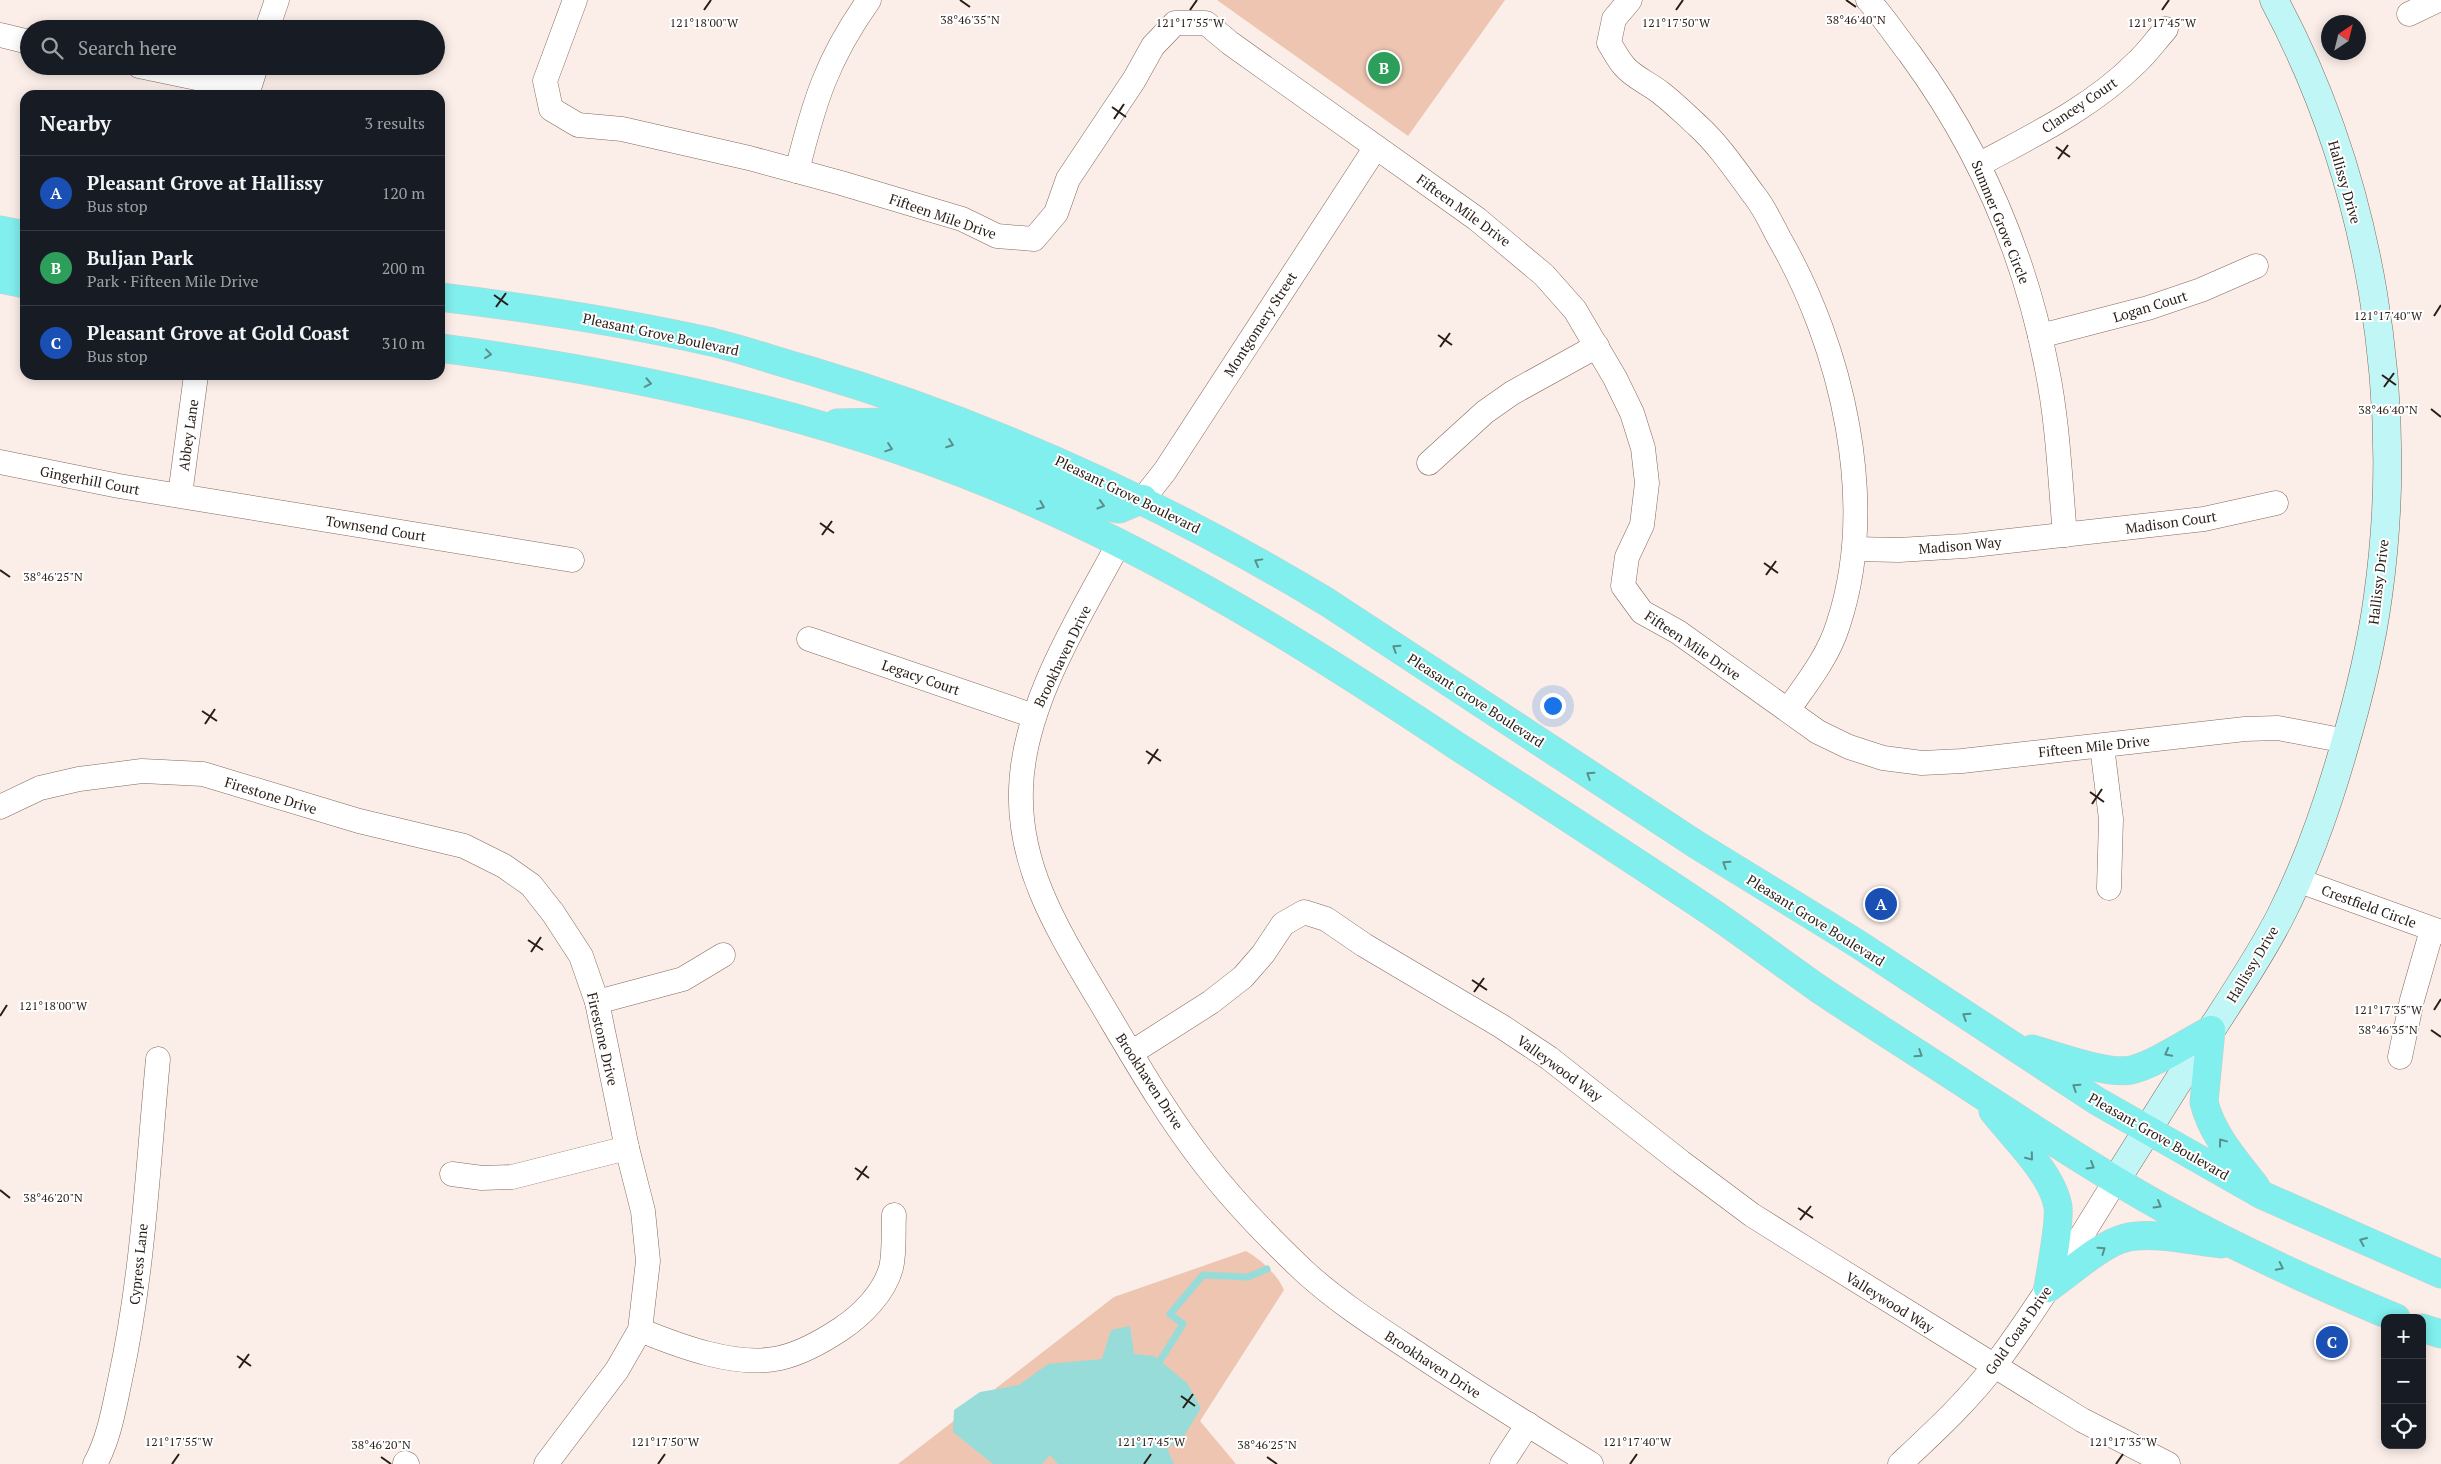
<!DOCTYPE html>
<meta charset="utf-8">
<style>
:root{--surface:#171b24;--page:#20242c;--text:#f1f3f6;--muted:#9ea1a6;--line:#363941;--accent:#428987}
body{margin:0;font-family:"PT Serif",serif;background:var(--page);color:var(--text)}
.controls{position:absolute;right:15px;bottom:15px;display:grid;overflow:hidden;border-radius:10px;box-shadow:0 2px 12px #0003}
.controls button{width:45px;height:45px;display:grid;place-items:center;padding:0;border:0;border-bottom:1px solid var(--line);background:var(--surface);color:var(--text);font:25px sans-serif}
.compass{position:absolute;left:2321px;top:15px;width:45px;height:45px;border-radius:50%;background:var(--surface);box-shadow:0 2px 12px #0003;rotate:35deg}
.you{position:absolute;left:1552px;top:705px;width:18px;height:18px;margin:-12px;border:4px solid #fff;border-radius:50%;background:#1a73e8;box-shadow:0 0 0 8px #1a73e833}
.badge{display:grid;place-items:center;width:32px;height:32px;border-radius:50%;background:var(--accent);color:#fff;font-size:16px;font-weight:700}
.pin{position:absolute;translate:-50% -50%;border:2px solid #fff;box-shadow:0 1px 5px #0006}
.list{margin:0;padding:0;list-style:none}
h2{display:flex;justify-content:space-between;align-items:center;height:65px;margin:0;padding:0 20px;font-size:21px}
h2 small{font-size:16px;font-weight:400;color:var(--muted)}
.list li{display:grid;grid-template-columns:32px 1fr auto;gap:15px;align-items:center;box-sizing:border-box;height:75px;padding:0 20px;border-top:1px solid var(--line)}
.list b{display:block;font-size:19px;white-space:nowrap}
.list p{margin:0;font-size:16px;white-space:nowrap;color:var(--muted)}
.list em{font-size:16px;font-style:normal;color:var(--muted)}
.icon{flex:none;width:28px;height:28px;fill:none;stroke:currentColor;stroke-width:2;stroke-linecap:round;stroke-linejoin:round}
.map{position:relative;flex:none;width:2441px;height:1464px;overflow:hidden}
.search{position:absolute;background:var(--surface);box-shadow:0 2px 12px #0003;left:20px;top:20px;width:425px;height:55px;display:flex;align-items:center;gap:12px;box-sizing:border-box;padding:0 18px;border-radius:28px;color:var(--muted);font-size:19px}
.panel{position:absolute;background:var(--surface);box-shadow:0 2px 12px #0003;left:20px;top:90px;width:425px;height:290px;border-radius:15px}
.map>svg:first-child{display:block}
</style>
<div class="map">
<svg width="2441" height="1464" viewBox="0 0 2441 1464">
<rect width="100%" height="100%" fill="#fbede7"/>
<g fill="#edc5b1">
<path d="M1217,0h288l-97,136z"/>
<path d="M1246,1251c14,8 32,24 38,39l-84,131 36,43h-338l216,-167z"/>
</g>
<path fill="#97dcd9" d="M1130,1326l4,28 20,2 33,27 14,25 -17,28 -17,13 7,15h-116l-8,-9 -8,9h-49l-40,-32 1,-22 26,-18 39,-7 29,-21 54,-5 9,-29z"/>
<g fill="none" stroke-linecap="round" stroke-linejoin="round">
<path stroke="#97dcd9" stroke-width="7" d="M1160,1361l23,-37 -13,-10 33,-39 45,2 19,-8"/>
<defs>
<g id="street">
<path d="M575,0l-30,81 6,28 27,16 44,4 127,29 92,25 121,36 35,17 37,3 22,-26 12,-34 66,-99 19,-34 22,-23h31l24,20 247,176 67,56 31,35 40,68 17,35 11,35 4,35 -5,42 -15,32 -4,29 19,26 36,20 140,100 31,15 34,11 39,5 40,-2 283,-32 33,-1 68,13"/>
<path d="M1630,0l-16,19 -5,24c5,8 9,16 15,23 9,11 26,18 37,27 13,10 25,22 37,33 21,19 39,46 56,69 10,12 17,28 25,43 63,109 100,264 59,387 -10,32 -31,58 -50,85"/>
<path d="M1868,0c15,16 28,36 42,54 69,94 115,200 137,315 11,54 13,111 18,166"/>
<path d="M2409,14l29,-14"/>
<path d="M267,29l10,-29"/>
<path d="M0,35l29,7"/>
<path d="M139,66l110,23"/>
<path d="M247,95l9,-29"/>
<path d="M1980,164c54,-29 112,-57 156,-101 11,-10 20,-23 30,-34"/>
<path d="M797,171c17,-69 30,-112 72,-171"/>
<path d="M2040,336l108,-28 53,-18 55,-24"/>
<path d="M0,462l119,24 453,74"/>
<path d="M1429,463l56,-51 27,-19 85,-47"/>
<path d="M180,495l16,-120"/>
<path d="M1143,499l22,-28 211,-324"/>
<path d="M1119,543c-39,73 -96,162 -98,246 -3,79 38,143 77,209 33,55 66,114 106,165 30,39 65,75 101,109 34,31 72,55 110,80 58,39 117,75 176,112"/>
<path d="M1854,549l45,1 65,-4 240,-27 72,-16"/>
<path d="M809,639l225,77"/>
<path d="M2102,746l9,73 -2,69"/>
<path d="M0,807l40,-19 39,-9 63,-8 61,3 156,47 105,25 40,20 27,19 22,28 28,43 16,46 30,146 16,63 5,50 -8,69 -23,40 -71,94"/>
<path d="M2297,880l144,52"/>
<path d="M597,1002l86,-23 40,-24"/>
<path d="M1131,1053l80,-51 32,-25 20,-23 20,-30 21,-12 22,7 38,26 137,81 48,32 132,104 71,53 67,42 263,163 86,44"/>
<path d="M2400,1057l12,-57 20,-70"/>
<path d="M452,1174l30,4 30,-1 115,-29"/>
<path d="M640,1330c39,16 97,38 140,28 22,-5 43,-17 61,-29 21,-14 43,-36 50,-61 4,-16 2,-36 3,-53"/>
<path d="M405,1463l2,1"/>
<path d="M95,1464c14,-25 19,-56 25,-84 23,-105 28,-214 38,-321"/>
<path d="M1502,1464l26,-40"/>
<path d="M1900,1464c33,-31 68,-63 95,-99 44,-59 82,-122 121,-185"/>
</g>
<path id="secondary" d="M2116,1180c32,-50 62,-100 95,-150 24,-37 49,-74 69,-113 27,-53 47,-110 63,-166 15,-51 28,-102 35,-155 28,-200 -8,-417 -104,-596"/>
<g id="primary">
<path d="M0,230l25,5"/>
<path d="M0,256l25,5"/>
<path d="M0,279l25,5"/>
<path d="M440,297c91,11 182,25 272,45 32,8 64,19 96,28 183,54 355,133 519,232l370,243 161,99 239,157 165,94 179,79"/>
<path d="M440,348c208,27 417,74 608,161 146,66 280,151 412,239 87,56 174,112 260,170 33,23 66,48 99,71 52,35 105,68 158,103 62,40 123,81 188,117 75,41 152,76 231,109"/>
<path d="M837,423l54,-1 100,37 109,46 19,4 24,-10"/>
<path d="M2211,1030l-7,72c8,33 32,59 52,85"/>
<path d="M2032,1049c25,7 75,26 99,21 25,-6 56,-28 80,-40"/>
<path d="M1993,1111c20,26 60,63 65,96 2,17 -7,61 -10,81"/>
<path d="M2048,1288c22,-15 53,-44 77,-50 27,-7 68,3 96,6"/>
<path d="M2422,1328l19,6"/>
</g>
</defs>
<use href="#street" stroke="#85695c" stroke-width="25"/>
<use href="#secondary" stroke="#85695c" stroke-width="29"/>
<use href="#primary" stroke="#d0cdcc" stroke-width="29"/>
<use href="#street" stroke="#fff" stroke-width="24"/>
<use href="#secondary" stroke="#c0f7f6" stroke-width="28"/>
<use href="#primary" stroke="#80efed" stroke-width="28"/>
</g>
<defs><path id="oneway-chevron" d="M-2-3.5L2.5 0L-2 3.5" fill="none" stroke-width="1.6" stroke-linecap="round" stroke-linejoin="round" transform="scale(1.25)"/></defs>
<g stroke="#58908d">
<use href="#oneway-chevron" transform="translate(488 354) rotate(7)"/>
<use href="#oneway-chevron" transform="translate(648 383) rotate(11)"/>
<use href="#oneway-chevron" transform="translate(950 444) rotate(20)"/>
<use href="#oneway-chevron" transform="translate(889 448) rotate(19)"/>
<use href="#oneway-chevron" transform="translate(1101 505) rotate(17)"/>
<use href="#oneway-chevron" transform="translate(1041 506) rotate(23)"/>
<use href="#oneway-chevron" transform="translate(1258 562) rotate(-151)"/>
<use href="#oneway-chevron" transform="translate(1396 648) rotate(-147)"/>
<use href="#oneway-chevron" transform="translate(1590 775) rotate(-147)"/>
<use href="#oneway-chevron" transform="translate(1726 864) rotate(-147)"/>
<use href="#oneway-chevron" transform="translate(1966 1016) rotate(-147)"/>
<use href="#oneway-chevron" transform="translate(2168 1053) rotate(152)"/>
<use href="#oneway-chevron" transform="translate(1919 1054) rotate(33)"/>
<use href="#oneway-chevron" transform="translate(2076 1087) rotate(-147)"/>
<use href="#oneway-chevron" transform="translate(2222 1142) rotate(-127)"/>
<use href="#oneway-chevron" transform="translate(2030 1157) rotate(51)"/>
<use href="#oneway-chevron" transform="translate(2091 1166) rotate(31)"/>
<use href="#oneway-chevron" transform="translate(2158 1205) rotate(30)"/>
<use href="#oneway-chevron" transform="translate(2363 1241) rotate(-157)"/>
<use href="#oneway-chevron" transform="translate(2102 1250) rotate(-35)"/>
<use href="#oneway-chevron" transform="translate(2280 1267) rotate(26)"/>
</g>
<path fill="none" stroke="#281d17" stroke-width="2" d="M960,0l10,7M1846,0l10,7M704,10l7,-10M1190,10l7,-10M1676,10l7,-10M2162,10l7,-10M1112,107l14,10M1114,119l10,-15M2056,147l14,10M2058,159l10,-14M494,295l14,10M496,307l10,-14M2434,316l7,-11M1438,335l14,10M1440,347l10,-14M2382,375l14,10M2384,387l10,-14M2431,409l10,8M820,523l14,10M822,535l10,-14M1764,563l14,10M0,570l10,7M1766,575l10,-14M202,711l15,10M205,724l10,-15M1146,751l15,10M1148,764l10,-15M2090,792l14,10M2092,804l10,-15M528,940l15,10M531,952l10,-15M1472,980l15,10M1474,992l10,-14M2434,1010l7,-11M0,1016l7,-11M2431,1030l10,7M855,1168l14,10M857,1180l10,-14M0,1190l10,8M1798,1208l15,10M1800,1220l11,-14M237,1356l14,10M239,1368l10,-14M1181,1396l14,10M1183,1408l10,-14M381,1457l10,7M1267,1457l10,7M172,1464l7,-10M658,1464l7,-10M1144,1464l7,-10M1630,1464l7,-10M2116,1464l7,-10"/>
<g text-anchor="middle" dominant-baseline="central" stroke-width="4" stroke-linejoin="round" paint-order="stroke">
<g font-size="14" fill="#281d17" stroke="#fff">
<text transform="translate(2079 105) rotate(-34)">Clancey Court</text>
<text transform="translate(2345 182) rotate(74)">Hallissy Drive</text>
<text transform="translate(1464 210) rotate(36)">Fifteen Mile Drive</text>
<text transform="translate(943 216) rotate(19)">Fifteen Mile Drive</text>
<text transform="translate(2001 222) rotate(68)">Summer Grove Circle</text>
<text transform="translate(2150 306) rotate(-17)">Logan Court</text>
<text transform="translate(1260 324) rotate(-57)">Montgomery Street</text>
<text transform="translate(661 334) rotate(12)">Pleasant Grove Boulevard</text>
<text transform="translate(188 435) rotate(-82)">Abbey Lane</text>
<text transform="translate(90 480) rotate(11)">Gingerhill Court</text>
<text transform="translate(1128 494) rotate(26)">Pleasant Grove Boulevard</text>
<text transform="translate(2171 522) rotate(-8)">Madison Court</text>
<text transform="translate(376 528) rotate(9)">Townsend Court</text>
<text transform="translate(1960 545) rotate(-5)">Madison Way</text>
<text transform="translate(2378 582) rotate(-83)">Hallissy Drive</text>
<text transform="translate(1693 645) rotate(34)">Fifteen Mile Drive</text>
<text transform="translate(1062 656) rotate(-64)">Brookhaven Drive</text>
<text transform="translate(921 677) rotate(19)">Legacy Court</text>
<text transform="translate(1476 700) rotate(33)">Pleasant Grove Boulevard</text>
<text transform="translate(2094 746) rotate(-6)">Fifteen Mile Drive</text>
<text transform="translate(271 795) rotate(17)">Firestone Drive</text>
<text transform="translate(2369 906) rotate(20)">Crestfield Circle</text>
<text transform="translate(1816 920) rotate(32)">Pleasant Grove Boulevard</text>
<text transform="translate(2252 964) rotate(-59)">Hallissy Drive</text>
<text transform="translate(603 1039) rotate(77)">Firestone Drive</text>
<text transform="translate(1560 1068) rotate(36)">Valleywood Way</text>
<text transform="translate(1150 1081) rotate(57)">Brookhaven Drive</text>
<text transform="translate(2159 1136) rotate(30)">Pleasant Grove Boulevard</text>
<text transform="translate(138 1264) rotate(-84)">Cypress Lane</text>
<text transform="translate(1890 1302) rotate(32)">Valleywood Way</text>
<text transform="translate(2018 1330) rotate(-55)">Gold Coast Drive</text>
<text transform="translate(1433 1364) rotate(33)">Brookhaven Drive</text>
</g>
</g>
<g font-size="12" text-anchor="middle" fill="#281d17" stroke="#fff" stroke-width="4" stroke-linejoin="round" paint-order="stroke">
<text x="1856" y="24">38°46'40"N</text>
<text x="970" y="24">38°46'35"N</text>
<text x="704" y="27">121°18'00"W</text>
<text x="1190" y="27">121°17'55"W</text>
<text x="1676" y="27">121°17'50"W</text>
<text x="2162" y="27">121°17'45"W</text>
<text x="2388" y="320">121°17'40"W</text>
<text x="2388" y="414">38°46'40"N</text>
<text x="53" y="581">38°46'25"N</text>
<text x="53" y="1010">121°18'00"W</text>
<text x="2388" y="1014">121°17'35"W</text>
<text x="2388" y="1034">38°46'35"N</text>
<text x="53" y="1202">38°46'20"N</text>
<text x="179" y="1446">121°17'55"W</text>
<text x="665" y="1446">121°17'50"W</text>
<text x="1151" y="1446">121°17'45"W</text>
<text x="1637" y="1446">121°17'40"W</text>
<text x="2123" y="1446">121°17'35"W</text>
<text x="381" y="1449">38°46'20"N</text>
<text x="1267" y="1449">38°46'25"N</text>
</g>
</svg>
<div class="controls">
<button>+</button>
<button>−</button>
<button><svg class="icon" aria-label="locate" viewBox="0 0 24 24"><circle cx="12" cy="12" r="6"/><path d="M12 2v4M12 18v4M2 12h4M18 12h4"/></svg></button>
</div>
<svg class="compass" viewBox="-18 -18 36 36"><path d="M0-13l5 13h-10z" fill="#e53935"/><path d="M0 13l5-13h-10z" fill="#9ea1a6"/></svg>
<div class="you"></div>
<div class="pin badge" style="left:1881px;top:904px;background:#1a4fb4">A</div>
<div class="pin badge" style="left:1384px;top:68px;background:#2e9e5b">B</div>
<div class="pin badge" style="left:2332px;top:1342px;background:#1a4fb4">C</div>
<div class="search"><svg class="icon" aria-label="search" viewBox="0 0 24 24"><circle cx="10" cy="10" r="6"/><path d="M15 15l6 6"/></svg>Search here</div>
<section class="panel">
<h2>Nearby<small>3 results</small></h2>
<ul class="list">
<li><span class="badge" style="background:#1a4fb4">A</span><div><b>Pleasant Grove at Hallissy</b><p>Bus stop</p></div><em>120 m</em></li>
<li><span class="badge" style="background:#2e9e5b">B</span><div><b>Buljan Park</b><p>Park · Fifteen Mile Drive</p></div><em>200 m</em></li>
<li><span class="badge" style="background:#1a4fb4">C</span><div><b>Pleasant Grove at Gold Coast</b><p>Bus stop</p></div><em>310 m</em></li>
</ul>
</section>
</div>
